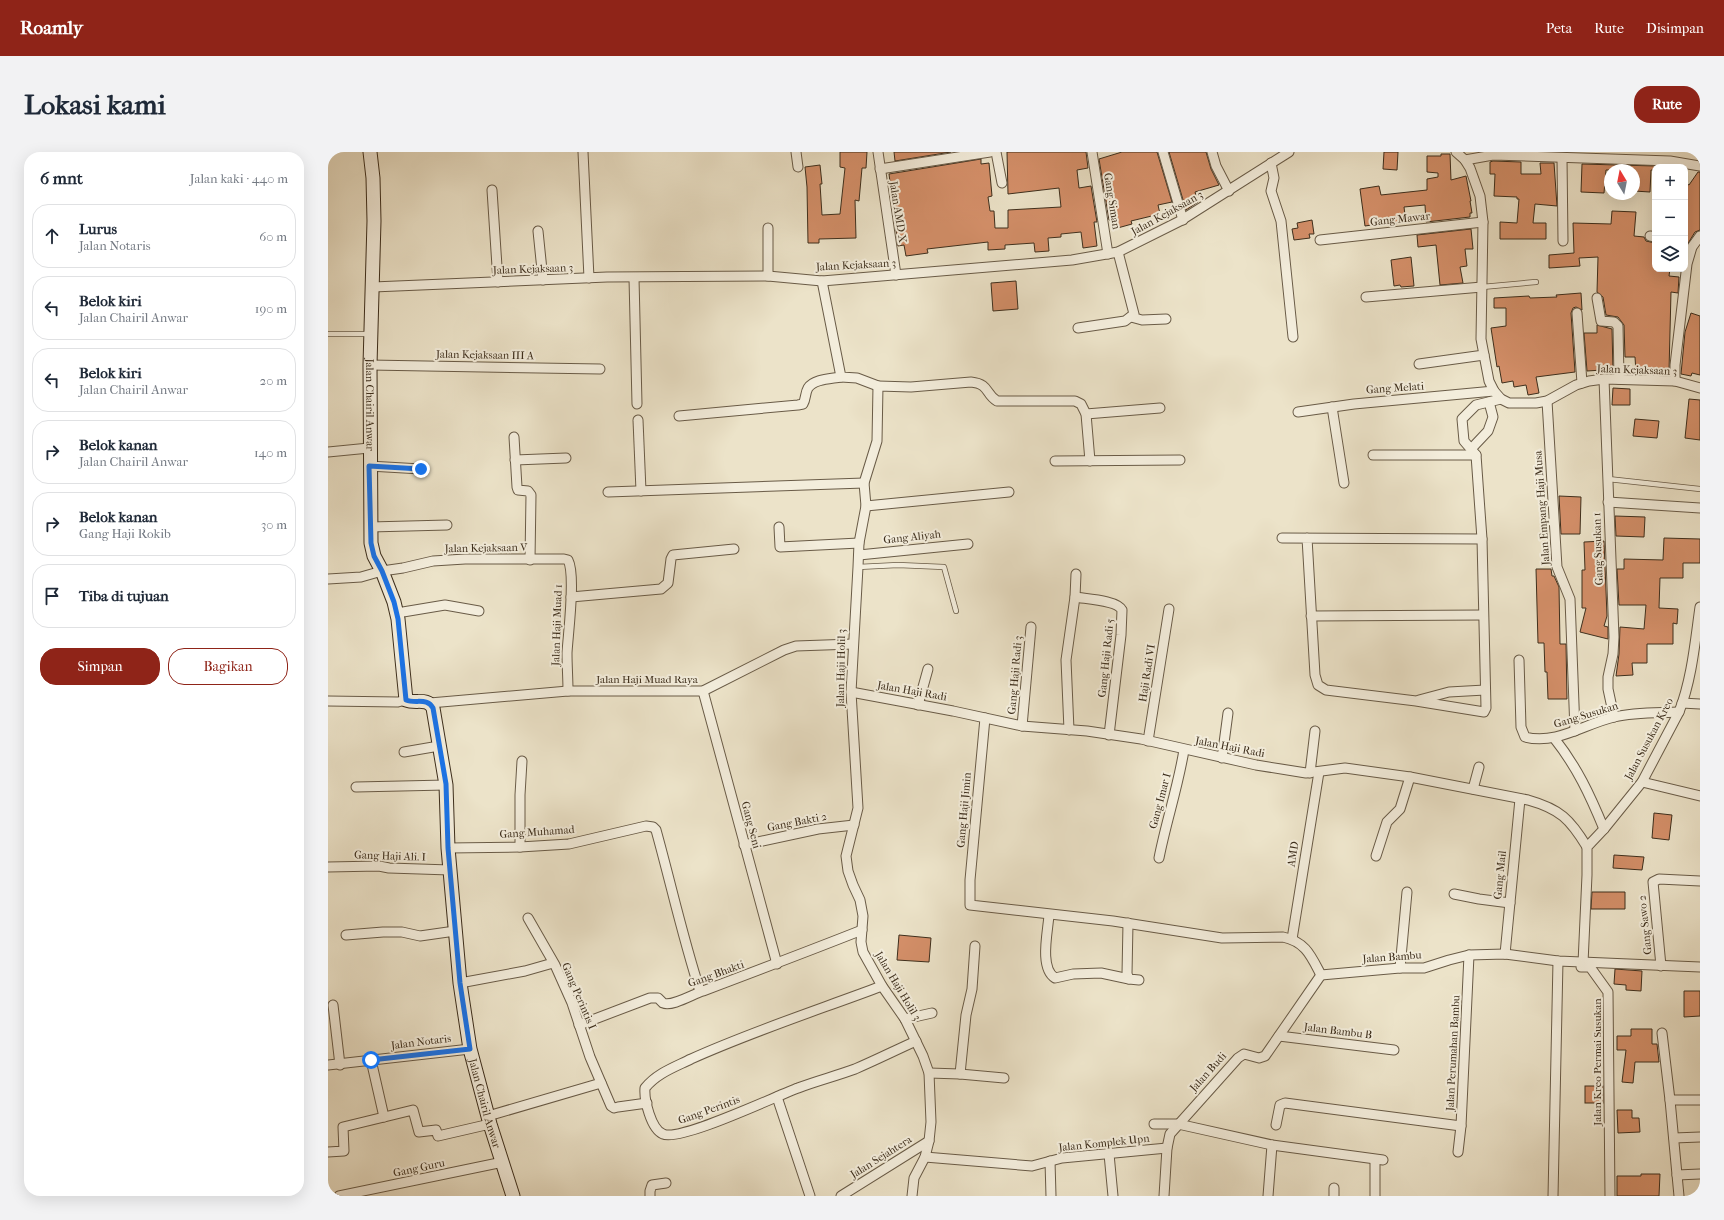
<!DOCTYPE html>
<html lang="id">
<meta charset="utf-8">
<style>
:root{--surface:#fff;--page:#f2f2f3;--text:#1f2937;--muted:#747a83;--line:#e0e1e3;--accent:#8f2418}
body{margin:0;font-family:"IM FELL French Canon",serif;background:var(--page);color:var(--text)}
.controls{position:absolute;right:12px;top:12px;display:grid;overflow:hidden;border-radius:8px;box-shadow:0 4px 16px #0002}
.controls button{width:36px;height:36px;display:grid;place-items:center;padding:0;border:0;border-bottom:1px solid var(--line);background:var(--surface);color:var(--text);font:20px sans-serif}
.compass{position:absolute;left:1276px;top:12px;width:36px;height:36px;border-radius:50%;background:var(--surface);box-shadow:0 4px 16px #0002;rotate:350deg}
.stop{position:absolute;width:12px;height:12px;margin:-9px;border:3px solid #1a73e8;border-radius:50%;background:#fff}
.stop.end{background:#1a73e8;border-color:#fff;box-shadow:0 1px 4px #0008}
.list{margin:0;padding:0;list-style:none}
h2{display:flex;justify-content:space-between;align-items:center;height:52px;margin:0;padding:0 16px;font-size:17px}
h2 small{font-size:13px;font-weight:400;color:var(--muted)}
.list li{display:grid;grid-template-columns:26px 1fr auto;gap:12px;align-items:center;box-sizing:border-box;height:64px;margin:0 8px 8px;padding:0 8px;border:1px solid var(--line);border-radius:16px}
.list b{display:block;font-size:15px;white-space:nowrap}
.list p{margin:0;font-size:13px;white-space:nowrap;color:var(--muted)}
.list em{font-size:13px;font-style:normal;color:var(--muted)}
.actions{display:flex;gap:8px;padding:12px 16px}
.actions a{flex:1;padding:9px 0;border:1px solid var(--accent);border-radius:16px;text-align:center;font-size:14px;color:var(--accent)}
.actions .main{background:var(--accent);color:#fff}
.icon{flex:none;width:22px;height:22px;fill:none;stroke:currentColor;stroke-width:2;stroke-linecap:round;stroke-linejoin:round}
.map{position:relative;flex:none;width:1372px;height:1044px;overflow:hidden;border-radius:16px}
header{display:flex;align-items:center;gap:24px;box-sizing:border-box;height:56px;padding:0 20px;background:var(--accent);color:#fff}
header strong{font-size:19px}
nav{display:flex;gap:22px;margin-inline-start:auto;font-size:14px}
.intro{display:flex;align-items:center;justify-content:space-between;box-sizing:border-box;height:96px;padding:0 24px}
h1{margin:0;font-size:28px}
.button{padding:10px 18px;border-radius:16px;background:var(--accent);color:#fff;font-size:14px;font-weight:700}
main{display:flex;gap:24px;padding:0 24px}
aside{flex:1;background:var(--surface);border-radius:16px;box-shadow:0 4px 16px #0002}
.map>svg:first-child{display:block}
</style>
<header>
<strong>Roamly</strong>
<nav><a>Peta</a><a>Rute</a><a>Disimpan</a></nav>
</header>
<div class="intro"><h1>Lokasi kami</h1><a class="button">Rute</a></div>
<main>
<aside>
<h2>6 mnt<small>Jalan kaki · 440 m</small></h2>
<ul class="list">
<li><svg class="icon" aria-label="ahead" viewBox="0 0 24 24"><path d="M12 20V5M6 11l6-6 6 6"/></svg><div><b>Lurus</b><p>Jalan Notaris</p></div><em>60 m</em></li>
<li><svg class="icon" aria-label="left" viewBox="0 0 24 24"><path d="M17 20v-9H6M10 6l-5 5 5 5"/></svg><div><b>Belok kiri</b><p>Jalan Chairil Anwar</p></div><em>190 m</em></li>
<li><svg class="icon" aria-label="left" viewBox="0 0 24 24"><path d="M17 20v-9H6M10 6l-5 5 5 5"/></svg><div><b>Belok kiri</b><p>Jalan Chairil Anwar</p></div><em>20 m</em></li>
<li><svg class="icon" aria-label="right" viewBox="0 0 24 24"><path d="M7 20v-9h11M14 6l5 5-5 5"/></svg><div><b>Belok kanan</b><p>Jalan Chairil Anwar</p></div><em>140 m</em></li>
<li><svg class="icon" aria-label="right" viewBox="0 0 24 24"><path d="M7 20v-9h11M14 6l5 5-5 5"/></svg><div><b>Belok kanan</b><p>Gang Haji Rokib</p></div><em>30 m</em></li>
<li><svg class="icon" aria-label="arrive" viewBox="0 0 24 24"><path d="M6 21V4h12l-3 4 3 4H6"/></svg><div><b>Tiba di tujuan</b></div></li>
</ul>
<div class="actions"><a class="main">Simpan</a><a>Bagikan</a></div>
</aside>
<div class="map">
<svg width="1372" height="1044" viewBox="0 0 1372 1044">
<rect width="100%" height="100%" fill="#ece3c9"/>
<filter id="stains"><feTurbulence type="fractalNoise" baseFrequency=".005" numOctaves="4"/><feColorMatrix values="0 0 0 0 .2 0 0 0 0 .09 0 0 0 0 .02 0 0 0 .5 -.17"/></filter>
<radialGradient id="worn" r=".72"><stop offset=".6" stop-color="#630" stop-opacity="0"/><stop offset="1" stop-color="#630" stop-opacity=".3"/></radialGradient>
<g fill="#d48f69" stroke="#3d2e1c">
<path d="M512,0h27l-1,16h-4l-3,33 -4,-1 1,38 -37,1v4h-11l-1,-56 -2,-20 15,-2 2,19h-2l2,31 18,-1 5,-46 -5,-1z"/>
<path d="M566,0h57l-56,9z"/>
<path d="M679,0h79l2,16 -11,2 2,18 12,-2 6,36h-3l3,24 -14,2 -2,-16 -20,2v3l-13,1 1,13 -14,1 -1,-9 -29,2v4l-17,1v-8l-61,7 1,4 -22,3 -2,-11 -6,1 -9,-72 92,-15v5l8,-1 3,33 -4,1 2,14h4l1,17h13v-18l53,-3 -2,-19 -51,6z"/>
<path d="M794,0h35l15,50 -14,3 2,9 -29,7 1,3 -18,5 -3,-9h-2l-10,-61z"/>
<path d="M841,0h37l5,17 8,16 -24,7 3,10 -12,8z"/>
<path d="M1056,0h14l-1,18 -14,-1z"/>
<path d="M1113,2h9l1,26 15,-4 5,25h-1l2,12h-2v4l-44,5 -1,-17 -21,2 2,16 -15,1v-2l-26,4 -5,-37 19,-3 2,9 46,-5v-11l11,-2v-4l-11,-1v-16h14z"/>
<path d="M1165,9l28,1v12h20l-1,-11h14l3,43 -22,-2 -2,19h13v16h-46v-17l17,1 2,-24h-2v-2l-23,-1 1,-22h-5v-12z"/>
<path d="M1254,12l73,2v4h-4l-1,22 -16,-1v-21h-28l-2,23 -23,-1z"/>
<path d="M1370,20h2v58l-5,2 -8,13 -2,-1v-61l4,2z"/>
<path d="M1284,59l24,1 -2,24 10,1 2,4 9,2v26h15l-1,7 10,1 -1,16 -7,-1 -2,79 -18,-1 1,2 -16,1 -1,-16h-10l-1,-32 -6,-8 -12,-2 -3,-18 -6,-5 1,-35 -19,1 1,8 -31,2v-13l25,-2 -1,-30 38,1z"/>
<path d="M984,68l2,14h-5l1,4 -16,2 -2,-11 6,-1 -1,-5z"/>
<path d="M1143,77l2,20h-8l2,17 -7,1 3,16 -23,2 -4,-40 -18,2 -1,-12z"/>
<path d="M1083,105l3,29 -13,1 -1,-2 -6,1 -3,-26z"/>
<path d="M688,129l2,28 -25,2 -2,-28z"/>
<path d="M1253,141l1,17 -6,-3 -3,1 -2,5 4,59 -39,5 3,16 -11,2 -2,-10 -12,2 -1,-6 -11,2 -3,-17 -2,1 -6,-39 15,-2v-18h-12v-10l35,-2 1,2 27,-1 -1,-2z"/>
<path d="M1363,161l9,3v59l-8,-2 -1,3 -10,-2 4,-42z"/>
<path d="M1269,173l15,4 1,42 -11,1v-2l-15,1 -3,-38h13z"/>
<path d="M1285,236l17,1v16h-18z"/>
<path d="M1361,247l11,1v40l-15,-2z"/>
<path d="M1307,267l24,2 -2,17 -24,-2z"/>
<path d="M1231,344l22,1 -1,37h-19z"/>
<path d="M1287,364l30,1 -1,20 -28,-1z"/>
<path d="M1336,386l36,1v24h-17v15h-23l-1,30 19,1 -1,15 -4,-1v21h-26v19h-15l1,12 -17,1 3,-22 1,-27 24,2 2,-24h-27l-2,-36h7v-10l39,1z"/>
<path d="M1276,389l3,75 -3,10 4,1v12l-28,-7 6,-24h-4v-38h3l-1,-28z"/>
<path d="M1208,417h15l1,7h2l5,11 1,57h6l1,55h-19l-1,-27h-2l-1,-29h-6z"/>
<path d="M1326,661l18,2 -3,25 -17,-2z"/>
<path d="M1286,703l30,2 -2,13 -29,-2z"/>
<path d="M1264,740h33v17h-34z"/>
<path d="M571,783l32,3 -2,24 -32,-2z"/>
<path d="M1287,817l27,2 -1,20 -15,-1v-5l-12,-1z"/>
<path d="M1356,839h16v25l-16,1z"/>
<path d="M1303,877h21v15h5l2,18h-24l-2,21 -11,-1 4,-32h-9v-14h14z"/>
<rect x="1257" y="934" width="18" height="17"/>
<path d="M1289,958h15v8h7l1,14 -22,1z"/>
<path d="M1313,1022h19l-1,22h-42v-20h24z"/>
</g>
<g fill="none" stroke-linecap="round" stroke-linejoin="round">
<defs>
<g id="lane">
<path d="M1154,135l54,-5"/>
<path d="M0,182h42"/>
<path d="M1280,327l92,10"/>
<path d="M530,415l40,-2 46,2 12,44"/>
</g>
<g id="street">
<path d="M255,0l6,126"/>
<path d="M468,0l2,15"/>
<path d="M550,0l18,123"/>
<path d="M668,0l6,31"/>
<path d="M764,0l16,102"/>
<path d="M835,0l20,68"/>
<path d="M884,0l4,14 13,25"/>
<path d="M1128,0l9,8 5,8 10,28 3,26 -2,117 8,42 5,10 7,8 8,4h27l11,-2 29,-16 13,-4 15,-2 71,2 25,7"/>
<path d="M1234,6l1,83"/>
<path d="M1137,8l28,-5 177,6 30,5"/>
<path d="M943,11l3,15 -3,13 10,30 12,116"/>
<path d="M552,17l110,-17"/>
<path d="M164,38l6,92"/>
<path d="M210,79l5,49"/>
<path d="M1322,84l5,1"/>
<path d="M992,88l163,-18"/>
<path d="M440,124v-48"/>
<path d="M306,126l3,126"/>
<path d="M494,129l19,96 16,1 21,8"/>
<path d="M45,135l234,-10 161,-1 54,5 250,-21 46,-8 62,-31 109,-69"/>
<path d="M1038,145l116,-10"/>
<path d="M1269,146l4,23 13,1 4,4 1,53"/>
<path d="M1249,161l5,70"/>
<path d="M803,165l11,3 24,-1"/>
<path d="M750,176l47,-7 9,-7 -16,-62"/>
<path d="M1091,212l65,-9"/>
<path d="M42,213l230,4"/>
<path d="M1276,227l10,258 -1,17 -5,23v12l6,28"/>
<path d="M1347,229v-16l12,-101 5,-17 8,-11"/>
<path d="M1219,249l10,166 13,32 5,132"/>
<path d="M1004,255l12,76"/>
<path d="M970,260l56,-8 140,-13"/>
<path d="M758,262l74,-6"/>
<path d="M351,264l119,-11 5,-1c3,-5 2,-11 5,-16 6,-9 22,-9 33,-11"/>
<path d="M310,268l3,71"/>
<path d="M186,285l3,50 1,3 10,1 3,4 -1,65"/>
<path d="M1143,297l17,-18 5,-14 -4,-15"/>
<path d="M0,300l41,-4"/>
<path d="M1045,303h103"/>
<path d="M187,308l51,-2"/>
<path d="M727,309l125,-1"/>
<path d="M41,314l52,3"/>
<path d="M280,340l256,-9"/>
<path d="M1280,350l92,6"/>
<path d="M538,354l143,-14"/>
<path d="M42,375l77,-2"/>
<path d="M451,375l1,20 79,-4"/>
<path d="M954,386l200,1 4,169 -2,4 -68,-11 -90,-11 -8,-5 -3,-10 -8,-137"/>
<path d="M1154,387l-6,-84 -12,-14 -2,-22 14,-14 25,-6"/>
<path d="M531,403l109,-11"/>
<path d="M0,427l33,-2 21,-6 21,-3 30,-7 32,-2h99l4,1c8,15 0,74 -1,93 0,13 1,26 1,38"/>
<path d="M243,445l90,-8 7,-6 3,-24 2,-4 61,-6"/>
<path d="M747,445c11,2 42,3 47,13l-1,25 -12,100"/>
<path d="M69,461l48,-8 34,6"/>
<path d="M983,464l172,-1"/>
<path d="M1191,508l2,67 4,10c32,8 59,-13 89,-20 21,-5 43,-4 65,-5"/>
<path d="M375,539l74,273"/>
<path d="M523,540l102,19 69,15 65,5 54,8 115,26 50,8 39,-5 65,9 118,23c32,9 42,19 59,47"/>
<path d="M1091,548l30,-8 36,-2"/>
<path d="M0,549l70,1 8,-2"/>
<path d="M102,551l138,-12h135l81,-41 12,-4 57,-2"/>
<path d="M1354,551l18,1"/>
<path d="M590,553l10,-36"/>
<path d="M657,566l-15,162v25l143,16 109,17 61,-1c23,5 28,19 38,38"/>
<path d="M694,574l9,-99"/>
<path d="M741,578l-3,-70 9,-63 1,-23"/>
<path d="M1226,586c23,29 36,57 50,91"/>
<path d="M820,589l21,-132"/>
<path d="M76,600l35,-6"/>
<path d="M894,606l6,-45"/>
<path d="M982,621l5,-42"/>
<path d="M1314,630l58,14"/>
<path d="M28,635l90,-2"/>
<path d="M1145,637l6,-22"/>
<path d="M416,693l74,-16 36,-4"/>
<path d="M192,695v-52l2,-34"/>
<path d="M120,696l72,-1 49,-3 77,-18 7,1 3,3c15,54 27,109 44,161"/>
<path d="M1048,704l11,-34 13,-13 10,-32"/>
<path d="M831,706c7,-36 19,-71 25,-108"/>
<path d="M0,715l51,-1 10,2 61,2"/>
<path d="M1126,742l25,5 31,4"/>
<path d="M721,763c-1,16 -10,53 6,63l18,-4 28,-1 28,6"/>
<path d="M200,766l27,47 17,38 18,54 21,49 3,2 4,-1 29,-4"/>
<path d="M800,771l-1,51 2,5 10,1"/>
<path d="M18,783l37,-3h19l18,4 35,-5"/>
<path d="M964,787l27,-167"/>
<path d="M1177,802l15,-155"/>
<path d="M1255,811l4,-88v-28l17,-18 38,-47 37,-70c13,-33 16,-70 21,-105"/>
<path d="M1333,814l-8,-84 6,-3 41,2"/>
<path d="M1253,815h9l18,25 2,204"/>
<path d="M1072,816l7,-76"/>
<path d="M993,823l79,-7h24l25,-8 20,-5 36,-1 53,7 142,6"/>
<path d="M132,831l65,-12 28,-8"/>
<path d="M554,834c-64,24 -129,45 -191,73 -16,8 -34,14 -46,29 -1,12 6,41 18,46 17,8 113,-38 135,-46 18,-7 38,-12 57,-19 21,-9 41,-19 61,-28"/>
<path d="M5,853l7,60"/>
<path d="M577,867l27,-6"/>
<path d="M251,873l71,-27h8l5,5c9,4 30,-9 40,-12 53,-20 106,-40 159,-61"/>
<path d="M1334,881l8,67 9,96"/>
<path d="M951,884l115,14"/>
<path d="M43,908l13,57"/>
<path d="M0,913l142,-16"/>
<path d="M601,921l31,1 44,4"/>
<path d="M632,922l6,-59 6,-26 3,-43"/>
<path d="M449,945l33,99"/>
<path d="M1342,948h30"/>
<path d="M160,964l113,-33"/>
<path d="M826,972h24l94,21 111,15"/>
<path d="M948,973l4,-20 5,-2 176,23"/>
<path d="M1346,986l26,-1"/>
<path d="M0,1000l16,-1 -1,-24 70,-17 6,22 17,-2 2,6 52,-12"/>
<path d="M1130,1000l3,-26 8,-171"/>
<path d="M781,1002l4,42"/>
<path d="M597,1005l107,9 30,-8 105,-10"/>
<path d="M722,1009l1,35"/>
<path d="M1349,1023l23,-1"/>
<path d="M11,1044l164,-34"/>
<path d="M322,1044v-5l2,-6 14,-2"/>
<path d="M513,1044l88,-55"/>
<path d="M584,1044l2,-18 11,-21 4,-16 2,-19 -2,-49 -6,-17 -18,-37 -23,-33 -19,-34 -2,-10 2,-26 -3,-16 -7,-15 -5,-14 -2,-15 12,-48 -7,-116 7,-125 1,-24 7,-37 -2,-23 13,-42 1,-55 33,1 60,-5c19,2 14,12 26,19h78l6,3 5,10 4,47"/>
<path d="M836,1044l3,-48 3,-14 68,-76 6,-4 15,4 6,-2 56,-81"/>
<path d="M940,1044l4,-51"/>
<path d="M1006,1044v-8"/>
<path d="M1047,1044v-36"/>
<path d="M1225,1044l5,-235"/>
</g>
<g id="secondary">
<path id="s1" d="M42,0l3,26 1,43 -4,144 1,178 3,13 8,15 12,31 4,17 8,81c10,4 21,-3 27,8l13,77 2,63 12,135 10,66 20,75 23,72"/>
</g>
</defs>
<use href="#lane" stroke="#695b47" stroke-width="6"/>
<use href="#street" stroke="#695b47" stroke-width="11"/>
<use href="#secondary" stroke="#3d2e1c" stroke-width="15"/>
<use href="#lane" stroke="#f3eddc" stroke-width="4.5"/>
<use href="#street" stroke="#f3eddc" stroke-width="9"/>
<use href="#secondary" stroke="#f3eddc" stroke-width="13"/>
</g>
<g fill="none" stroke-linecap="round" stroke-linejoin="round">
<path stroke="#1a73e8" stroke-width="5" d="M43,908l99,-11 -10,-66 -12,-135 -2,-64 -13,-76c-6,-11 -17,-4 -27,-8l-8,-81 -4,-17 -12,-31 -8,-15 -3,-13 -2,-77 52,3"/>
</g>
<g text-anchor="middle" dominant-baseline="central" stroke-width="4" stroke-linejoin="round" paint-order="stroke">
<g font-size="11" fill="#3d2e1c" stroke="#f3eddc">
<text transform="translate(784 49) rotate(81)">Gang Siman</text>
<text transform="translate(570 60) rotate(81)">Jalan AMD X</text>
<text transform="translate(839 61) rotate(-29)">Jalan Kejaksaan 3</text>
<text transform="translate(1072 67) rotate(-6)">Gang Mawar</text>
<text transform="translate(528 113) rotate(-3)">Jalan Kejaksaan 3</text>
<text transform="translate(205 117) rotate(-2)">Jalan Kejaksaan 3</text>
<text transform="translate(157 203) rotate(1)">Jalan Kejaksaan III A</text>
<text transform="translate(1309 218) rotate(2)">Jalan Kejaksaan 3</text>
<text transform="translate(1067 236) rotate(-4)">Gang Melati</text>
<text stroke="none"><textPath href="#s1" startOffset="253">Jalan Chairil Anwar</textPath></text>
<text transform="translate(1214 356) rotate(-94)">Jalan Empang Haji Musa</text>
<text transform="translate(584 385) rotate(-6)">Gang Aliyah</text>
<text transform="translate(158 396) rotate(-1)">Jalan Kejaksaan V</text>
<text transform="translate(1270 397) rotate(-92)">Gang Susukan 1</text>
<text transform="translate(229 473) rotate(-88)">Jalan Haji Muad 1</text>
<text transform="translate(778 506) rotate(-84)">Gang Haji Radi 5</text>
<text transform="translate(513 516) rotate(-89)">Jalan Haji Holil 3</text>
<text transform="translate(819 521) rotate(-81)">Haji Radi VI</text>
<text transform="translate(687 523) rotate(-85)">Gang Haji Radi 3</text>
<text x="319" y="527">Jalan Haji Muad Raya</text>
<text transform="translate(584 539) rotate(10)">Jalan Haji Radi</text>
<text transform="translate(1258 563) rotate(-17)">Gang Susukan</text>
<text transform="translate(1321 587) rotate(-62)">Jalan Susukan Kreo</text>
<text transform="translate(902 595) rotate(11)">Jalan Haji Radi</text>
<text transform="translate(832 649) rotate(-75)">Gang Imar I</text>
<text transform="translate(636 658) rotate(-85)">Gang Haji Jimin</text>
<text transform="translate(469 670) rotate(-11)">Gang Bakti 2</text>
<text transform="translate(423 673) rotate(75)">Gang Seni</text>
<text transform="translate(209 680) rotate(-4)">Gang Muhamad</text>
<text transform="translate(965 702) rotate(-81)">AMD</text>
<text transform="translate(62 704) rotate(2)">Gang Haji Ali. I</text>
<text transform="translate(1172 723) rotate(-84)">Gang Mail</text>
<text transform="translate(1317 773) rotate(-96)">Gang Sawo 2</text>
<text transform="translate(1064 805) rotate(-4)">Jalan Bambu</text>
<text transform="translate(388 822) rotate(-20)">Gang Bhakti</text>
<text transform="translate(570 834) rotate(59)">Jalan Haji Holil 3</text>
<text transform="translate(251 844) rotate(67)">Gang Perintis I</text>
<text transform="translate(1010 879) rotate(7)">Jalan Bambu B</text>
<text transform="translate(93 890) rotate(-7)">Jalan Notaris</text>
<text transform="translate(1125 901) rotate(-87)">Jalan Perumahan Bambu</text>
<text transform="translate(1269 910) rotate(-90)">Jalan Kreo Permai Susukan</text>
<text transform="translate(880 920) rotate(-48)">Jalan Budi</text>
<text stroke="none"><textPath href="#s1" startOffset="983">Jalan Chairil Anwar</textPath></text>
<text transform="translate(381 958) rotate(-20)">Gang Perintis</text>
<text transform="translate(776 991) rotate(-6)">Jalan Komplek Upn</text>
<text transform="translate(553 1005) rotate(-32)">Jalan Sejahtera</text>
<text transform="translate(91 1016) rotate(-12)">Gang Guru</text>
</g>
</g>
<rect width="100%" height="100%" filter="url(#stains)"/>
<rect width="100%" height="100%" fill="url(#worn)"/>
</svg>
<div class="controls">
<button>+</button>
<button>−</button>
<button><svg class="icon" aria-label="layers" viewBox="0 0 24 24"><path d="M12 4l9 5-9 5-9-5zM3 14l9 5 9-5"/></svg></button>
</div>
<svg class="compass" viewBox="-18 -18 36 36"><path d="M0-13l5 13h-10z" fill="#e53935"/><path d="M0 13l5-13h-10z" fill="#747a83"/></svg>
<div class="stop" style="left:43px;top:908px"></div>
<div class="stop end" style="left:93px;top:317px"></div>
</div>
</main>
